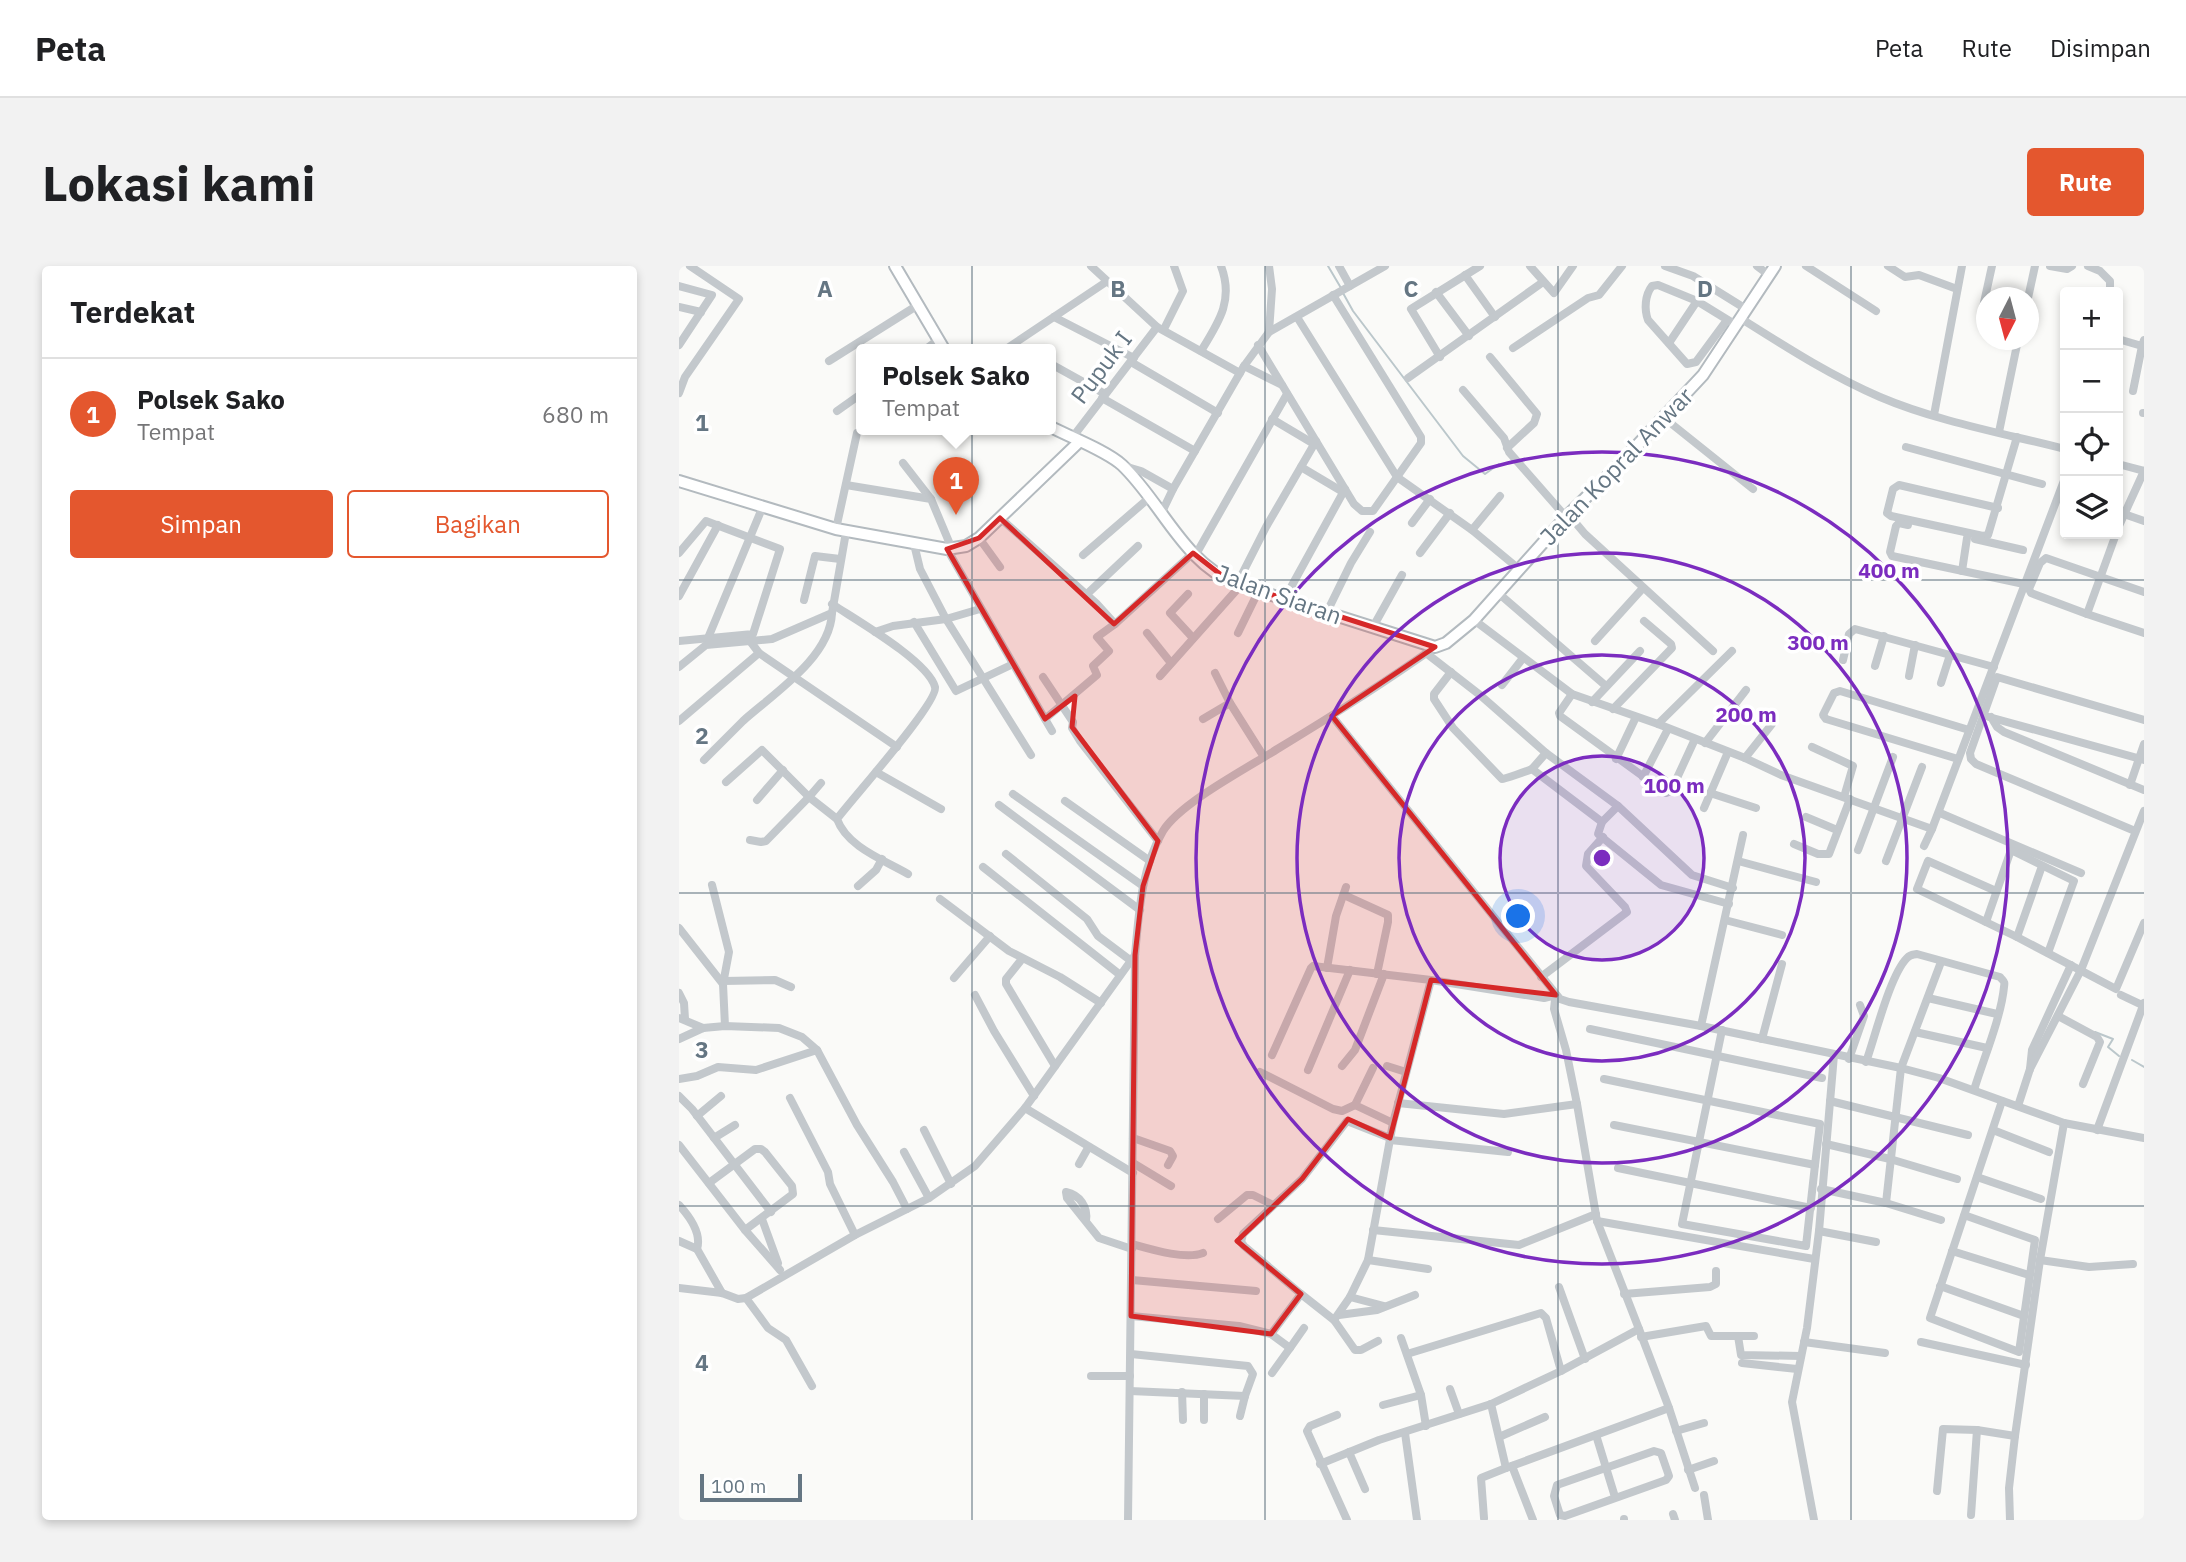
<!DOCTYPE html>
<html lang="id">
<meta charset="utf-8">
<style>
:root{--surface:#fff;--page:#f2f2f2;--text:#202124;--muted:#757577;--line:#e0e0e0;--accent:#e4572e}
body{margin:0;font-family:"IBM Plex Sans",sans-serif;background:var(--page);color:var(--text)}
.controls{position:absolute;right:21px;top:21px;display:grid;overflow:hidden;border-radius:7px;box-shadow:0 4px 10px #0003}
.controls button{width:63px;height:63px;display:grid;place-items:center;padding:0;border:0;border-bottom:2px solid var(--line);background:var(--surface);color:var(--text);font:35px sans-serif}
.compass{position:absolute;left:1297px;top:21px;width:63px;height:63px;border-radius:50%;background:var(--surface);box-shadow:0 4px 10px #0003;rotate:186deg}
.scale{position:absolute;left:21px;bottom:18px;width:102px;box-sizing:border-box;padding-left:7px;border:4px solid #657683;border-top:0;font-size:19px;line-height:24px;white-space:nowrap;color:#657683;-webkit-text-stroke:5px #fff;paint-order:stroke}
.you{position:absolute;left:840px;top:651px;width:24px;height:24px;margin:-18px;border:5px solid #fff;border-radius:50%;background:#1a73e8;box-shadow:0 0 0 10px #1a73e833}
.badge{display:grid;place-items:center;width:46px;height:46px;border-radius:50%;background:var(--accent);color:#fff;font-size:23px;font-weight:700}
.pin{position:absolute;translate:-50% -58px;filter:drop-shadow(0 2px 4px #0008)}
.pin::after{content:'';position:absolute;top:37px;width:24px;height:21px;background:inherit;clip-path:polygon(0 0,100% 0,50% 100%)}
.popup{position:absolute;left:177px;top:78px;width:200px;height:91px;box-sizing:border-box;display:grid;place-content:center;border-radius:7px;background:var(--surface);filter:drop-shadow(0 2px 5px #0005);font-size:23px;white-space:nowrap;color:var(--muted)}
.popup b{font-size:26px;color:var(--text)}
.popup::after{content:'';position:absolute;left:50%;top:100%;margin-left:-14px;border:14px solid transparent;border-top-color:var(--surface)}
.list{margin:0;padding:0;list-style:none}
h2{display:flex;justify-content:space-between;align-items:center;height:91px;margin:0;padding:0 28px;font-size:30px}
h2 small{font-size:23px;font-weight:400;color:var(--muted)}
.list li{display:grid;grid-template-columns:46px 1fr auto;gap:21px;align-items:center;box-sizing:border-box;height:112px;padding:0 28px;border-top:2px solid var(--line)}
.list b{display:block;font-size:26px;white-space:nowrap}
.list p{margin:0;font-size:23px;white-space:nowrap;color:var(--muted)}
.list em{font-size:23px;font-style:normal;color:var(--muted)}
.actions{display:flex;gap:14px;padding:21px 28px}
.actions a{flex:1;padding:16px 0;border:2px solid var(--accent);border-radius:7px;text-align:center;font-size:24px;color:var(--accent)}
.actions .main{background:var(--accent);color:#fff}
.icon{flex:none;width:38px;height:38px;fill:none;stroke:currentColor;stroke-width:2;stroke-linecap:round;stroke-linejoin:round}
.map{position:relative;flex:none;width:1465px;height:1254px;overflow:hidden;border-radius:7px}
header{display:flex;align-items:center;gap:42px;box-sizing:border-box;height:98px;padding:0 35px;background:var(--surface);border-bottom:2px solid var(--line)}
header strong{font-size:33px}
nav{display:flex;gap:38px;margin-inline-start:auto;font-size:24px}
.intro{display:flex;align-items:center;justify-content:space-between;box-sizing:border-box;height:168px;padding:0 42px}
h1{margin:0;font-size:49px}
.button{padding:18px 32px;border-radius:7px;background:var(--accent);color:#fff;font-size:24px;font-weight:700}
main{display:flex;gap:42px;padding:0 42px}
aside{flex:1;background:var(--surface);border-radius:7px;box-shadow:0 4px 10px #0003}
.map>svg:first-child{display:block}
</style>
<header>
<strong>Peta</strong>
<nav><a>Peta</a><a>Rute</a><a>Disimpan</a></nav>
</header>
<div class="intro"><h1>Lokasi kami</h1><a class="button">Rute</a></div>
<main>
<aside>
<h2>Terdekat<small></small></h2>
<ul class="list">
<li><span class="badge">1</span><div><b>Polsek Sako</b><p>Tempat</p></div><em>680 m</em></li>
</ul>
<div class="actions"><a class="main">Simpan</a><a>Bagikan</a></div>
</aside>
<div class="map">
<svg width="1465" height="1254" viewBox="0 0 1465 1254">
<rect width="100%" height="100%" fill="#fafaf8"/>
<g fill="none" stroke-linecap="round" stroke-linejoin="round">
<g stroke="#bbc7cb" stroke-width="2">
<path d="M649,0l13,22"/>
<path d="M664,27l10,18 110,145 22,18 14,-10"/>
<path d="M1416,766l18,7 -5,8 11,9"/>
<path d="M1453,794l12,7"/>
</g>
<defs>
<g id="secondary">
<path d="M216,0l49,83"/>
<path d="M372,161c19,10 56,24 71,38 40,38 61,98 115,119l198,63 11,-4 28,-23 92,-103 48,-47 89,-95 72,-109"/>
<path d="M0,215l157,48 111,20 19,-3 13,-8 100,-96"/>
</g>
</defs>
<use href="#secondary" stroke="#b3babf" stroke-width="14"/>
<g stroke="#c3c8cc" stroke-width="8">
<path d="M412,0l66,61"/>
<path d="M660,0l11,20"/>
<path d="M851,0l24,27 19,-27"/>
<path d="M986,0l28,10 53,33"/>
<path d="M1078,0l12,9"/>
<path d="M1127,0l70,45"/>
<path d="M1209,0l17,11 14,-2 38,14"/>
<path d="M1371,0l17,3 5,-3"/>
<path d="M1409,0l12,5 10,10v11"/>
<path d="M786,9l30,42"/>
<path d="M0,20l33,9 -33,50"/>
<path d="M757,26l33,44"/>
<path d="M1349,32l7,-32"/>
<path d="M0,41l22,5"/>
<path d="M1308,47l-4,-6 9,-41"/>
<path d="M375,51l80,41"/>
<path d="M618,51l100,160 75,53 47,39"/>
<path d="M1061,52c46,29 91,58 140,79 56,24 126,37 185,52"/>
<path d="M1048,54l-31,42 -9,2 -39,-44c-4,-11 -3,-25 4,-34l6,-1 39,16 39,24"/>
<path d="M485,63l19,-38 -9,-25"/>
<path d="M590,66l116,-66"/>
<path d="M1439,73l24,7 2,-6"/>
<path d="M990,77l28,-42"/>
<path d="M579,79l96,159 8,7h11l48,-68v-6l-88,-142"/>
<path d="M834,82l75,-50 11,-3 23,-29"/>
<path d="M247,83l12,-9"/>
<path d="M327,83l100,-67"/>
<path d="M522,85c18,-29 33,-51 20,-85"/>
<path d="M761,91l-29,-48 69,-43"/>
<path d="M811,91l47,57 -3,9 -27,25"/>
<path d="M150,95l89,-56"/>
<path d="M452,96l87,51"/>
<path d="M372,98l54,30"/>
<path d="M565,100l38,19"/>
<path d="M729,112l135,-96"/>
<path d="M784,124l41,48 5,14 57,65"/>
<path d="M1454,125l9,-45"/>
<path d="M0,127l6,-16 54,-78 -49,-33"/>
<path d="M423,132l93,53"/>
<path d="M158,145l24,-17"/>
<path d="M1464,147h1"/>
<path d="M1255,149l28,-149"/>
<path d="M984,151l90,72"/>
<path d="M593,153l42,25"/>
<path d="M1320,166l19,-92"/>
<path d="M393,172l85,-111 83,46"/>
<path d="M1227,181l136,37"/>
<path d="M224,197l28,36"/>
<path d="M1439,198l26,7"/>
<path d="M445,200l17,5 32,18"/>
<path d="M622,201l42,25"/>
<path d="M167,219l85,14 21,50"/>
<path d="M1319,242l-99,-23 -6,4 -6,24 4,3 92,20 5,-1 29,-98"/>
<path d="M482,248l12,-25 71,-123 25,-34 3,-43 -3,-23"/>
<path d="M1445,248l20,7"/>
<path d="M890,249l16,19 128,117"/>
<path d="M321,252l96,85 19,21 78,-71"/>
<path d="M733,257l18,-24"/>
<path d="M1229,259l-9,-2 -3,3 -6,26 2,4 132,28"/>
<path d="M1439,262l26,-57"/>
<path d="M157,263l21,-96"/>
<path d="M793,264l28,-34"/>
<path d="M300,272l21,29"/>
<path d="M1296,273l48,11"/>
<path d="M235,278l6,25 26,50 85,136"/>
<path d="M268,283l98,170 52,-44 -4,-9 16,-15 -12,-14 18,-13"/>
<path d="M0,287l27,-32 74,28 -27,85 -74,7"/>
<path d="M741,287l30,-40"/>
<path d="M404,289l66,-57"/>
<path d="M516,290l92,-162"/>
<path d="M1283,305l5,-33"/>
<path d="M558,318l29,-57 50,-86"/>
<path d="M818,326l109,94"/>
<path d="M1465,326l-98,-34 -6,5 -11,26 2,4 56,21 57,19"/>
<path d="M509,328l-18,19 23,25"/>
<path d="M407,329l52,-49"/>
<path d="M0,330l39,-71"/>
<path d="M606,332l60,-109"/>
<path d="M125,334l11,-44 25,3"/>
<path d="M153,338c24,16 96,57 103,83 4,15 -84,113 -98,132 10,28 47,41 71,55"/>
<path d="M648,346l24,-49 19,-31"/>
<path d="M1408,348l29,-80"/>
<path d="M795,354l98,74 86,30 87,34 36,17 151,54 133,-351"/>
<path d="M235,356l42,69 55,-26"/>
<path d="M694,361l29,-52"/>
<path d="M196,366l18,-6 53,-7 34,-10"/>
<path d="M468,367l24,30"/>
<path d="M559,367l21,-43"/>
<path d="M29,372l55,-132"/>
<path d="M71,375l9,12 138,94"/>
<path d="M916,375l48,-53"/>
<path d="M747,387l54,42 66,58 72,53 74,69 41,13"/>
<path d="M1164,394l6,-26 6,-5 139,38"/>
<path d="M1196,400l9,-30"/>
<path d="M0,401l27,-22 66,-6 60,-26 14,-81"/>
<path d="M772,406l-17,22v5l19,29 49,51c3,0 25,-8 30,-10l70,53"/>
<path d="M536,407l15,30 34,54"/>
<path d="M481,410l81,-91"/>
<path d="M1230,410l6,-31"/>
<path d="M364,411l30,45 -1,6 8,13 78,100"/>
<path d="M1262,417l9,-28"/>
<path d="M823,419l21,-27"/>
<path d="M893,428l-13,19 1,3 106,77 5,-2 24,-52"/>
<path d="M913,436l48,-51"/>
<path d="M934,443l59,-61 -1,-4 -27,-23"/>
<path d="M653,450l228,283 9,3 132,24 200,42 38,10 125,45 80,15"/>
<path d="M1310,451l155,43"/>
<path d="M1312,451l6,10 7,5 140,58"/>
<path d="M366,453l7,12"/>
<path d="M524,453l27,-16"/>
<path d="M0,455l80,-68"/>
<path d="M979,458l74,-73"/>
<path d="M1026,477l41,-53"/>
<path d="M1133,481l41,19 -9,31"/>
<path d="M1066,492l27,-34"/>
<path d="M937,493l20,-42"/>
<path d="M1279,493l-132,-40 -3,-4 11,-22 6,-2 129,39"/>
<path d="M25,494c13,-13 26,-26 39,-39 30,-27 87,-63 89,-108"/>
<path d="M853,503l14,-16"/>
<path d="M197,506l65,37"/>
<path d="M964,511l25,-48"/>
<path d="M47,516l36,-32 47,47 12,-14"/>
<path d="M1451,519l14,-41"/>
<path d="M1031,527l46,15"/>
<path d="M334,528l130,92"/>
<path d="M78,534l26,-30"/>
<path d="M386,535l85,60"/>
<path d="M320,539l141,105"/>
<path d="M939,540l-16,16 -4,12 63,51 68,19"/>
<path d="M1025,542l24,-56"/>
<path d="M1261,547l141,60"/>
<path d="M1127,551l31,13"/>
<path d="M1456,565l-159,-67 -5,-5 -1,-6 27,-76 147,43"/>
<path d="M71,574l11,2 5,-1 43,-44 28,22"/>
<path d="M1115,578l24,10h11l21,-55"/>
<path d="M1245,580l8,-17"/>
<path d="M1179,584l35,-93"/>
<path d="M327,588l81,65 11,17 32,24"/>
<path d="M1059,595l78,21"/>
<path d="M1207,595l36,-94"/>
<path d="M304,601l136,107"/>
<path d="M33,619l17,67 -6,32 2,42"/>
<path d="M179,620l18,-16 6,-11"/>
<path d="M1317,625l-68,-30 -11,28 100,48 99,52 28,-66"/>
<path d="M665,629l44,20v7l-11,52"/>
<path d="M261,633l69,52 51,26 41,26"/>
<path d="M1046,654l57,15"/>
<path d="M1307,656l25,-72 63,31 -26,72"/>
<path d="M0,662l44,56"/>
<path d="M1338,671l25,-71"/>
<path d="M343,693l-16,20v5l49,82"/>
<path d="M648,702l9,-52 10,-29"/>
<path d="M862,711l86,-65 -2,-5 -39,-41 2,-12 15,-17"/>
<path d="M275,712l36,-42"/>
<path d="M45,715l51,-1 16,7"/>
<path d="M0,727l5,10 1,16"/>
<path d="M296,729l19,36 40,65"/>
<path d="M1442,729l23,11"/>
<path d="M1249,732l69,16"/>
<path d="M1379,750l39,21 3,5 -17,42"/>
<path d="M0,752l24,10"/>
<path d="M1022,760l42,-191"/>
<path d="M911,763l232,49"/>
<path d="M1043,764l-40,194 124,22 9,-81"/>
<path d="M1236,766l72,16"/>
<path d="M0,773l24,-11 22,-2 54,2 23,9 15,13"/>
<path d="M1083,773l20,-75"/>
<path d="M593,789l39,-87 2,-2 118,14 113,18 12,-3"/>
<path d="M1170,793l15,-43 -4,-11"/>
<path d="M1187,796c9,-25 24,-87 41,-104 4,-4 5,-3 10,-4l83,23c4,5 5,4 4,10 -3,31 -21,73 -30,103"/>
<path d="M663,800l13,-16 29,-76"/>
<path d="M708,800l19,6"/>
<path d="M694,802l-18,37 38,18"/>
<path d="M1351,803l2,-19 39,-85"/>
<path d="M629,804l42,-100"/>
<path d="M581,806l73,37 9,2 13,-6"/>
<path d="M0,813l18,-3 21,-9 38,3 61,-20 40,75 36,57 14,27"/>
<path d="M925,813l216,45 -5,41 -201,-40"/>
<path d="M0,830l13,13 79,103"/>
<path d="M111,832l38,74 2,12 25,51"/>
<path d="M1151,835l138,34"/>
<path d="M719,837l106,11 73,-10"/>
<path d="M1339,840l12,-37 51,-99 63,-159"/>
<path d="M346,842l108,65"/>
<path d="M18,850l24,-20"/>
<path d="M245,864l27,54"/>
<path d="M1314,864l56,22"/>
<path d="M1418,864l47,-127"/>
<path d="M35,872l21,-13"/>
<path d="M454,872l37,13 3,5 -5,9"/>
<path d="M711,874l118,12"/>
<path d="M1147,878l64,15 67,20"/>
<path d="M0,879l66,85 35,40"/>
<path d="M225,886l25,46"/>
<path d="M454,897l38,23"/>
<path d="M400,898l9,-16"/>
<path d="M939,902l193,40"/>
<path d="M1298,911l64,22"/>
<path d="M30,917l46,-34h6l4,3 27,34 1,8 -48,36"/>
<path d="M1142,923l65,14 55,17"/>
<path d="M1207,937l15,-135 40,-106"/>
<path d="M0,939c11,12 23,28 18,44"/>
<path d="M1285,949l71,25 -16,112 -89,-34 72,-217"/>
<path d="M83,953l16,44"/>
<path d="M539,953l29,-24h6l20,10"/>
<path d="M407,955c2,-14 -6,-26 -20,-29l1,6 32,40 33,11"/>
<path d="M918,955l217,38"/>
<path d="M694,964l146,15 77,-31"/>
<path d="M1140,965l57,11"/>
<path d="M0,975l18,8 25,44"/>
<path d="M453,978c18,5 53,16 71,9"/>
<path d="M1273,985l77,24"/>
<path d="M689,994l60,9"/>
<path d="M1361,994l49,7 44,-3"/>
<path d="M453,1014l124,11"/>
<path d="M1261,1020l84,30"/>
<path d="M880,1021l26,72"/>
<path d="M0,1022l43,5 16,6 8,-1 109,-63 74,-37 46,-32 50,-58 110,-153"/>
<path d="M622,1028l33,26"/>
<path d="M945,1028l86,-7 6,-3v-13"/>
<path d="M671,1031l34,9"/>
<path d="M67,1032l22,30 18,12 26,46"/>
<path d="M660,1049l38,-5 38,-15"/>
<path d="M452,1050l108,10 32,8 30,-40 -57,-48 -3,-4 2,-8 59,-55 45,-58 43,17"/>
<path d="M592,1068l19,14 14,-20"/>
<path d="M1059,1070l3,19 60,1"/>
<path d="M962,1071l65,-11 5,10h43"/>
<path d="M722,1072l20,57 5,31"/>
<path d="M699,1075l-17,9h-6l-21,-30 16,-23 18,-37 25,-137 38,-143"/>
<path d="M1125,1076l81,11"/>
<path d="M1242,1076l105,23"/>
<path d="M452,1088l117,12 5,8 -8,22 -5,20"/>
<path d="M728,1088l134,-41 5,5 15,53"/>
<path d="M1063,1097l55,6"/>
<path d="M593,1107l18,-25"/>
<path d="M412,1110h39"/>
<path d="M771,1123l9,25"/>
<path d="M451,1125l115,5"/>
<path d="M503,1126l1,28"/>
<path d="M812,1138l15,64 163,-60 -30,-79"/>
<path d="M704,1139l38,-10"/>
<path d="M990,1142l26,80"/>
<path d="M658,1149l-27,11 -3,5 40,89"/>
<path d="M525,1154v-26"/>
<path d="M997,1165l28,-8"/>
<path d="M726,1167l12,87"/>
<path d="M917,1169l19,62"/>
<path d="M820,1171l46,-20"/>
<path d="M975,1185l7,2 8,23 -3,4 -101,36 -5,-1 -6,-19 3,-11z"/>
<path d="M670,1186l16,37"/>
<path d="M641,1198l59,-24 112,-36 70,-33 78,-42 -42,-108 -20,-117 -11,-54 -12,-41 1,-9 3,-3"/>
<path d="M833,1200l21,54"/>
<path d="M1009,1204l26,-9"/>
<path d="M1258,1225l6,-62 34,1 38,6"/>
<path d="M1025,1229l4,25"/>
<path d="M994,1248l2,6"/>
<path d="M1292,1249l6,-85"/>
<path d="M805,1252l-3,-40 25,-10"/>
<path d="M945,1253v1"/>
<path d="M449,1254l7,-565c4,-42 6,-87 28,-124 17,-28 86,-64 116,-83 53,-32 105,-65 156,-101"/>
<path d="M1135,1254l-22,-118 15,-74 12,-97 15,-176"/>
<path d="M1331,1254l-1,-32 6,-52 25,-176 24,-137"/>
</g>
<use href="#secondary" stroke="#fff" stroke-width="10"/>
</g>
<path fill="#d62828" fill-opacity="0.2" stroke="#d62828" stroke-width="5" stroke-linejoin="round" d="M321,252l114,106 79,-71 36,28 206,66 -103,69 224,279 -125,-15 -41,158 -42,-19 -46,60 -65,62 64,53 -30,40 -140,-18 4,-361 8,-69 15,-45 -86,-114 3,-31 -30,23 -98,-170 32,-11z"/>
<path fill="none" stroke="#657683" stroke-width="2" stroke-opacity="0.55" d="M293,0v1254M586,0v1254M879,0v1254M1172,0v1254M0,314h1465M0,627h1465M0,940h1465"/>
<circle cx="923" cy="592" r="102" fill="#7b2cbf" fill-opacity=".12"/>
<g fill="none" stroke="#7b2cbf" stroke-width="3.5">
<circle cx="923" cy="592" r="102"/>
<circle cx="923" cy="592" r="203"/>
<circle cx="923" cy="592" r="305"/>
<circle cx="923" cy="592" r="406"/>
</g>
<g text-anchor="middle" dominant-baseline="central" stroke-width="7" stroke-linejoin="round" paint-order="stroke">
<g font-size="24" fill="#657683" stroke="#fff">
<text transform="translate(422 101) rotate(-53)">Pupuk I</text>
<text transform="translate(937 200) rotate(-46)">Jalan Kopral Anwar</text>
<text transform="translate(600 328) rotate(20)">Jalan Siaran</text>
</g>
</g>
<g font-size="23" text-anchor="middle" font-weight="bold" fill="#657683" stroke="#fff" stroke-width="7" stroke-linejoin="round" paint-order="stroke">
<text x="146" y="31">A</text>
<text x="439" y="31">B</text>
<text x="732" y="31">C</text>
<text x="1026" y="31">D</text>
<text x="23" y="165">1</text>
<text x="23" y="478">2</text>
<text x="23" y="792">3</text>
<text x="23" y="1105">4</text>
</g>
<circle cx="923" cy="592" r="10" fill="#7b2cbf" stroke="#fff" stroke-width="3.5"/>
<g font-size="21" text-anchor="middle" font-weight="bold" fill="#7b2cbf" stroke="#fff" stroke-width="7" stroke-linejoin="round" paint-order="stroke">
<text x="1210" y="312">400 m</text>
<text x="1139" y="384">300 m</text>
<text x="1067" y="456">200 m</text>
<text x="995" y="527">100 m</text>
</g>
</svg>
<div class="controls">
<button>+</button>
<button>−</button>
<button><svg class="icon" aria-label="locate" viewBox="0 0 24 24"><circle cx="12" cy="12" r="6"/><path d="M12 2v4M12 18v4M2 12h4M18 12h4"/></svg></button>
<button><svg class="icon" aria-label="layers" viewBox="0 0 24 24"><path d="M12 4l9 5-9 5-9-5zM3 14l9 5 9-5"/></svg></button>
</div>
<svg class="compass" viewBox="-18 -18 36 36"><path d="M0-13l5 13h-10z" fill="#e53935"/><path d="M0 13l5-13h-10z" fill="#757577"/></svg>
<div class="scale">100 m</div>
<div class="you"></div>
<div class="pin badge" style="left:277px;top:249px">1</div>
<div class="popup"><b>Polsek Sako</b>Tempat</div>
</div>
</main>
